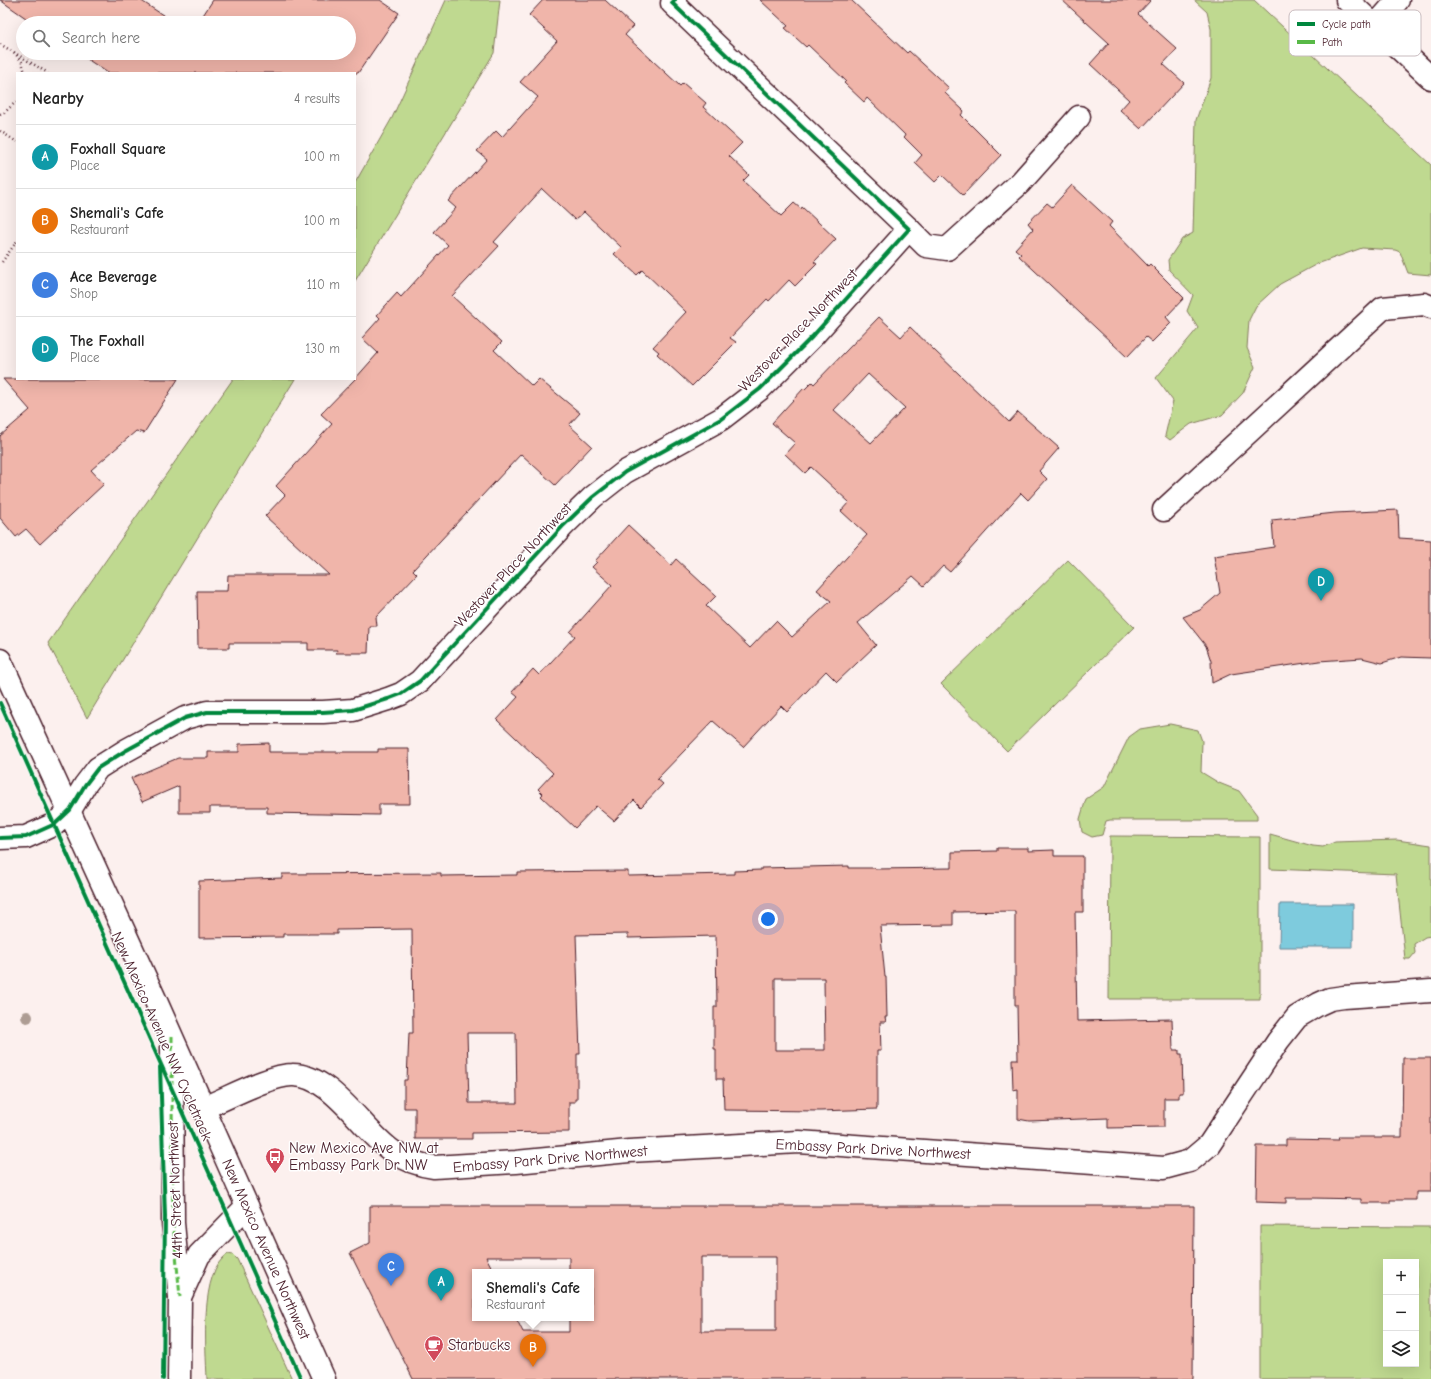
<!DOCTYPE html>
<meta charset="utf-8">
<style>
:root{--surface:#fff;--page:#f2f2f2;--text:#222;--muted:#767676;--line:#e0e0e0;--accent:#d1495b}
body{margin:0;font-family:"Comic Neue",sans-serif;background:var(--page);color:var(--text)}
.controls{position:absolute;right:12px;bottom:12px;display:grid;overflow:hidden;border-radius:0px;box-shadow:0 4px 16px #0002}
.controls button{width:36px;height:36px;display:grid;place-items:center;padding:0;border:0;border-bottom:1px solid var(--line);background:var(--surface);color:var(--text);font:20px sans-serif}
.you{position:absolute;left:768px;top:919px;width:14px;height:14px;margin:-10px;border:3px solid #fff;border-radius:50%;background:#1a73e8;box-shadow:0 0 0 6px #1a73e833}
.badge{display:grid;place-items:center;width:26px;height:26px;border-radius:50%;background:var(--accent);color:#fff;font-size:13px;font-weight:700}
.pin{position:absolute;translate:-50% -33px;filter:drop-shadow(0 1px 2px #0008)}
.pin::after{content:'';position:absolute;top:21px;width:14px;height:12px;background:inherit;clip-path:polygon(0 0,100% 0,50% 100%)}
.popup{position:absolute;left:472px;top:1269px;width:122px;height:52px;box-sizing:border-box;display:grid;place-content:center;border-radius:0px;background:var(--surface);filter:drop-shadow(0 1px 3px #0005);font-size:13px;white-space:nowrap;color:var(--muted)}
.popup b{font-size:15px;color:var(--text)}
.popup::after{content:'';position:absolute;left:50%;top:100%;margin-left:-8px;border:8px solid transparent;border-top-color:var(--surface)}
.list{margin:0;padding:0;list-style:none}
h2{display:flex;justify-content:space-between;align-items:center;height:52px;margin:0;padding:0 16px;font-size:17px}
h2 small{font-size:13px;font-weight:400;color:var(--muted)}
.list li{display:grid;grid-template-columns:26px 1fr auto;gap:12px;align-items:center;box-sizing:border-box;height:64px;padding:0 16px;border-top:1px solid var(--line)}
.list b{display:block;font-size:15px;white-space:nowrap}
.list p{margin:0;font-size:13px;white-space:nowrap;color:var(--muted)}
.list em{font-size:13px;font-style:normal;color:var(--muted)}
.icon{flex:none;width:22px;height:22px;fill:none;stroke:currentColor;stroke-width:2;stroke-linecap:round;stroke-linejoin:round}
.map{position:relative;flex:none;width:1431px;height:1379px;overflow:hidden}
.search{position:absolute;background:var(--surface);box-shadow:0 4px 16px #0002;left:16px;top:16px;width:340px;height:44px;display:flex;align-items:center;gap:10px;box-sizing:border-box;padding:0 14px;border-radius:22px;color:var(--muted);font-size:15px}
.panel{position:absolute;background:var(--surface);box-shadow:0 4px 16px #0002;left:16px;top:72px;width:340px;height:308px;border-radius:0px}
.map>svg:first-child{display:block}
</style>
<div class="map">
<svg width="1431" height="1379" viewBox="0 0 1431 1379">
<rect width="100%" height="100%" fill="#fcf0ee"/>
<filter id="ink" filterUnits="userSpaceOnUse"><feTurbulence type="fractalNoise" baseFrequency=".025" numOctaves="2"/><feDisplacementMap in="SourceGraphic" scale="8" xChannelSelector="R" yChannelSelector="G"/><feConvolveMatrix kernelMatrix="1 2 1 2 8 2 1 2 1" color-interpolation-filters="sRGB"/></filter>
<g filter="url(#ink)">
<g fill="#bfd990" stroke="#847c5e" fill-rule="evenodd">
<path d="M446,0h54l-6,53 -139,228v-98l37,-65z"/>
<path d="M1194,0h60l177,165v110l-23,-2 -8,-21 -5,-2 -33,-2 -45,16 -37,20 -24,22 -7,14 -2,28 8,19 -12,26 -21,22 -31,9 -21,16 -5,-4 8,-35 -17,-23 42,-50 -11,-17 6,-16 -24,-25 -1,-10 14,-21 11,-6 3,-113 15,-42v-49l-4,-17z"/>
<path d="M233,379h62l-208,339 -39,-75z"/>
<path d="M1068,560l66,67 -127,124 -66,-67z"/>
<path d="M1170,724l28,6 4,11 -1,31 18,11 20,8 18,24v5h-147l-4,1 -4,14 -10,2 -10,-5 -2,-13 6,-20 18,-12 25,-50 11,-8z"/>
<path d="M1270,834l43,12 10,1 12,-5 62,-2 34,5v91l-6,1 -11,7 1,9 -5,6h-5l-9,-85 -126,-5z"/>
<path d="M1110,836l150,1v162h-151z"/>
<path d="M1260,1226l171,1v152h-171zM1386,1262h30v102h-30z"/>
<path d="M228,1254l5,1 4,4 55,120h-85c-1,-30 -8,-108 21,-125z"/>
</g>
<path fill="#7ecbdd" stroke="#698696" d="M1280,904h73v43h-74z"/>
<g fill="#f0b5aa" stroke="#4a1f2b" fill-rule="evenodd">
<path d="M0,0h140l35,23h-142z"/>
<path d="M213,0h167l19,13 -41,60h-250l-30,-20h271v-30h-151z"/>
<path d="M543,0h62l28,26 -8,9 55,51 3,-3 23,20 -3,4 39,36 -13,13 20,19 -6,6 38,35 13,-13 7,6 1,-2 34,32 -22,23 3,2 -22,22 -6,-6 -20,21 -2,-2 -18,19 -19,20 6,4 -44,44 -35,-32 2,-2 -6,-5 33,-35 -44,-42 -5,5 -23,-21 7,-7 -37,-35 -9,8 -33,-31 -48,53 5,4 -47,50 50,46 -8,8 38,36 7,-7 41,34 -11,12 23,21 -37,39 -34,-31 -108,116 4,4 -41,43 1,9h-8l-1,27h-32l1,-3h-29v-7h-79v5h-31l-1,-57h30l1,-16h101l-64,-59 20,-21 -9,-9 56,-62 -11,-10 34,-35 23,-26 -16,-15 18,-20 -3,-3 20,-22 4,4 47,-52 -14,-13 22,-24 -8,-7 39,-42 -10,-8 19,-20 6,6 36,-40 -18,-15 37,-41 -28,-26z"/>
<path d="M760,0h91l56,53 2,-2 40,37 -4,5 19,18 -3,4 40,40 -38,40 -21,-20 -7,7 -20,-19 7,-8 -18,-18 1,-2 -38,-37 -3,4 -20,-19 2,-2 -38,-36 -2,2 -21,-19 3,-2z"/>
<path d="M1062,0h89l-13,14 39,35 -14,15 21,19 -43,46 -21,-19 9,-10 -39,-36 19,-21z"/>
<path d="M1072,185l40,37 -3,4 39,40 2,-2 34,34 -18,19 5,6 -19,19 -6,-5 -19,20 -108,-101 2,-2 -6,-5 18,-20 -5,-6 19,-20 5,4z"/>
<path d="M879,317l22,20 9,-10 99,95 9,-10 41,36 -20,23 8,8 -19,21 -7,-7 -71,79 -7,-6 -19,20 -11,-10 -55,47 18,22 -39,37 -11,-11 -39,41 -6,-6 -38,41 -30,-26 -56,58 6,5 -22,23 -7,-7 -20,21 -18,-15 -21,22 -34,-32 2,-2 -5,-5 15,-16 -56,-53 21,-23 -6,-5 21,-23 6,6 36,-39 -5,-4 42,-47 -20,-18 5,-5 -2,-1 33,-36 43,40 5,-6 40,37 -10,10 44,42 26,-27 16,16 39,-36 -14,-11 50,-55 -26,-24 8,-9 -38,-35 -6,6 -20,-19 10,-11 -23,-20 32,-35 1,1 7,-7 2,2zM868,374l37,34 -34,35 -37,-33z"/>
<path d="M3,379h175l-34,54 -8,-2 -45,39 13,14 -64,60 -14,-15 -10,8 -16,-19v-82l30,-26z"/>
<path d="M1398,510l1,28 32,2v118l-30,-1 -19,6 -20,-5 -43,3 -88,13 -19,9 -1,-22 -5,-15 -23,-29 17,-7 20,-17 -6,-37 60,-9 -2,-27 63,-7z"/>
<path d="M269,743v9h109v-3h31l1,55h-31v11l-112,-2v-6h-57v6h-31v-27l-37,16 -11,-24 47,-20h30v-6h31v-8z"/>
<path d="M997,848h31v3l26,-1v6h29v56h-8l2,109 95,-2 1,31h6v4h3l1,39h-4v5h-15v29l-56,1v-10l-79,3 -11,-2v-30l-5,1 -1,-31h6l-1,-54h-2v-94l-62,1v13l-73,1 5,51h1l1,40h-2l1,5h-6l1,29h-4v58l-57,2 -96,-1 -1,-31h-7v-30h-2v-42h3l-1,-71 -88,2v-4l-52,1 4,119h-3v45h-2v3h-6v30l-97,1v6h-57v-31h-11v-28h3l2,-47h4l-1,-104 -75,1v4h-54v3l-84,1v-57l83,-3v-4l159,-1v3l76,-1v-3l111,-1v5l106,-2v-3l27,-1v-2l88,-2v2h26v1l77,-1v-16l45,-1zM775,978h49l1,72h-50zM467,1033h49l1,70h-48z"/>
<path d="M1403,1058h28v134h-15v8h-26v3h-29v-4l-48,-1h-27v5l-30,-1 1,-56h29v-7l53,1 -1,-3h64z"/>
<path d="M370,1206h824l-1,173h-780l-63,-126 20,-10zM486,1257h83v15h22v46h-22v14h-46l-7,-14h-41v-46h19zM701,1257h75v74h-75z"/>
</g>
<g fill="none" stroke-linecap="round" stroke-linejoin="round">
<defs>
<g id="minor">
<path d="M1375,26l23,-26"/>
<path d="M909,229l17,17 21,3 73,-66 59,-66"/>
<path d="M1164,510l219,-202 41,-4 7,3"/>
<path d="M0,660l155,339 169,380"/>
<path d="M0,838l26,-1 29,-13 15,-14 15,-25 13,-17 27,-17 60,-33 22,-6h116l30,-2 35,-11 13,-5 19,-13 144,-156 29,-28 32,-25 96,-53 39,-30 52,-52 97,-108 -237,-226 3,-3"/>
<path d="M172,1045l1,178 7,74"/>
<path d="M203,1108c23,-9 67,-33 89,-33 39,-1 70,55 100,76 13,9 26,14 42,16l82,-5 113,-11 170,-9 365,26 26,-7 19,-16 69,-104 19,-24 22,-13 11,-5 14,-2 87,-6"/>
<path d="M179,1379l1,-82 19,-42 48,-49"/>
</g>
<path id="major" d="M1347,0l84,78"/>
</defs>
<use href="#minor" stroke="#4a1f2b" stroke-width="25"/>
<use href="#major" stroke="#4a1f2b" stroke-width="25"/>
<g stroke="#4a1f2b" stroke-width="2.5" stroke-dasharray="1 3" stroke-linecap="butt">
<path d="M0,44l48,29"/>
<path d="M14,52l8,10 3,11"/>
<path d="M0,114l4,-1 13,-12"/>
<path d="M0,131l17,11"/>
<path d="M2,262l15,-21"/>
</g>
<use href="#minor" stroke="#fff" stroke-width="22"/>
<use href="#major" stroke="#fff" stroke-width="22"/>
<g stroke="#58b947" stroke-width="3" stroke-dasharray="6 3" stroke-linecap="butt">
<path d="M172,1036v48"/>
<path d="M172,1096l1,127 7,74"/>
</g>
<defs>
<g id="cycleway">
<path d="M0,703l301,676"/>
<path d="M0,838l26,-1 29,-13 15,-14 15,-25 13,-17 27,-17 60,-33 22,-6h116l30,-2 35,-11 13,-5 19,-13 144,-156 29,-28 32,-25 96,-53 39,-30 52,-52 97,-108 -237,-226 3,-3"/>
<path d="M160,1067l5,149 -2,163"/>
</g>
</defs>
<use href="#cycleway" stroke="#fff" stroke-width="6"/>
<use href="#cycleway" stroke="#00873e" stroke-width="4"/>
</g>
<circle fill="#ad9c93" cx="27" cy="1017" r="6"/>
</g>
<defs>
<symbol id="bus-pin" viewBox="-11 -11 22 30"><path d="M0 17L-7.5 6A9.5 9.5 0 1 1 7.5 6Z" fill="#d1495b" stroke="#fff"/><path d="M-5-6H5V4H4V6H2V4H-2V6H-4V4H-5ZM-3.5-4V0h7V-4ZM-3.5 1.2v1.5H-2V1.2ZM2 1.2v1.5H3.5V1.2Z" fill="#fff"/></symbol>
<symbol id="cafe-pin" viewBox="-11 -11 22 30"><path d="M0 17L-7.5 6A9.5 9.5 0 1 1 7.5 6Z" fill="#d1495b" stroke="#fff"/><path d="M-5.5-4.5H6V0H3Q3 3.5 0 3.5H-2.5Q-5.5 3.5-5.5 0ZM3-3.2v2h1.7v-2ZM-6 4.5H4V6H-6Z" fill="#fff"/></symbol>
</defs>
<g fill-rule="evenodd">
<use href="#bus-pin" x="264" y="1146" width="22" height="30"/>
<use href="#cafe-pin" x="423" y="1334" width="22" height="30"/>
</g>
<g text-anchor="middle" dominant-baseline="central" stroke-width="3" stroke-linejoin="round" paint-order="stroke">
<g font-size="15" fill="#4a1f2b" stroke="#fff">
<text transform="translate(798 330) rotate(-46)">Westover Place Northwest</text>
<text transform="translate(513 565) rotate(-47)">Westover Place Northwest</text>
<text transform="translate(162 1036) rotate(66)">New Mexico Avenue NW Cycletrack</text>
<text transform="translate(873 1149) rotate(3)">Embassy Park Drive Northwest</text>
<text transform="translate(550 1159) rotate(-5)">Embassy Park Drive Northwest</text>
<text transform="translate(175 1190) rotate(-92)">44th Street Northwest</text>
<text transform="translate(266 1249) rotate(66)">New Mexico Avenue Northwest</text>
</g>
<g font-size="15" fill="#4a1f2b" stroke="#fff" text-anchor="start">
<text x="289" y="1148">New Mexico Ave NW at<tspan x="289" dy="17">Embassy Park Dr NW</tspan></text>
<text x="448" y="1345">Starbucks</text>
</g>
</g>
<rect x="1289" y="10" width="132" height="46" rx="6" fill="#fff" stroke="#c9bcbf" stroke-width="1"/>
<rect x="1297" y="22" width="18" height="4" fill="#00873e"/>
<rect x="1297" y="40" width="18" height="4" fill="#58b947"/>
<g font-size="11" fill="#4a1f2b">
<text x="1322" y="28">Cycle path</text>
<text x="1322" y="46">Path</text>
</g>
</svg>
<div class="controls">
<button>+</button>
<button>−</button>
<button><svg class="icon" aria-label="layers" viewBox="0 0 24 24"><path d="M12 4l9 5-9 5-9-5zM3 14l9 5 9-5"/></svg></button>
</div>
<div class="you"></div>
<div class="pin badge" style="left:441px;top:1301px;background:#0f9aa8">A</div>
<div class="pin badge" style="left:533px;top:1367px;background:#e8710a">B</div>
<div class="popup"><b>Shemali's Cafe</b>Restaurant</div>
<div class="pin badge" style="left:391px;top:1286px;background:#3f7fe0">C</div>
<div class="pin badge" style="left:1321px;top:601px;background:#0f9aa8">D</div>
<div class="search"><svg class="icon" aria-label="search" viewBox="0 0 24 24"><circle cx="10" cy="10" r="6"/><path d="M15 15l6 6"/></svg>Search here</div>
<section class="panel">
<h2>Nearby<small>4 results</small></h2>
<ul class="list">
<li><span class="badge" style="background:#0f9aa8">A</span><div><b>Foxhall Square</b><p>Place</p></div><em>100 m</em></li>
<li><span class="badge" style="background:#e8710a">B</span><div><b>Shemali's Cafe</b><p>Restaurant</p></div><em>100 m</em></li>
<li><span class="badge" style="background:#3f7fe0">C</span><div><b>Ace Beverage</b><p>Shop</p></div><em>110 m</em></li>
<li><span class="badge" style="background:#0f9aa8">D</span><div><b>The Foxhall</b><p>Place</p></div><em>130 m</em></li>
</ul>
</section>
</div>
